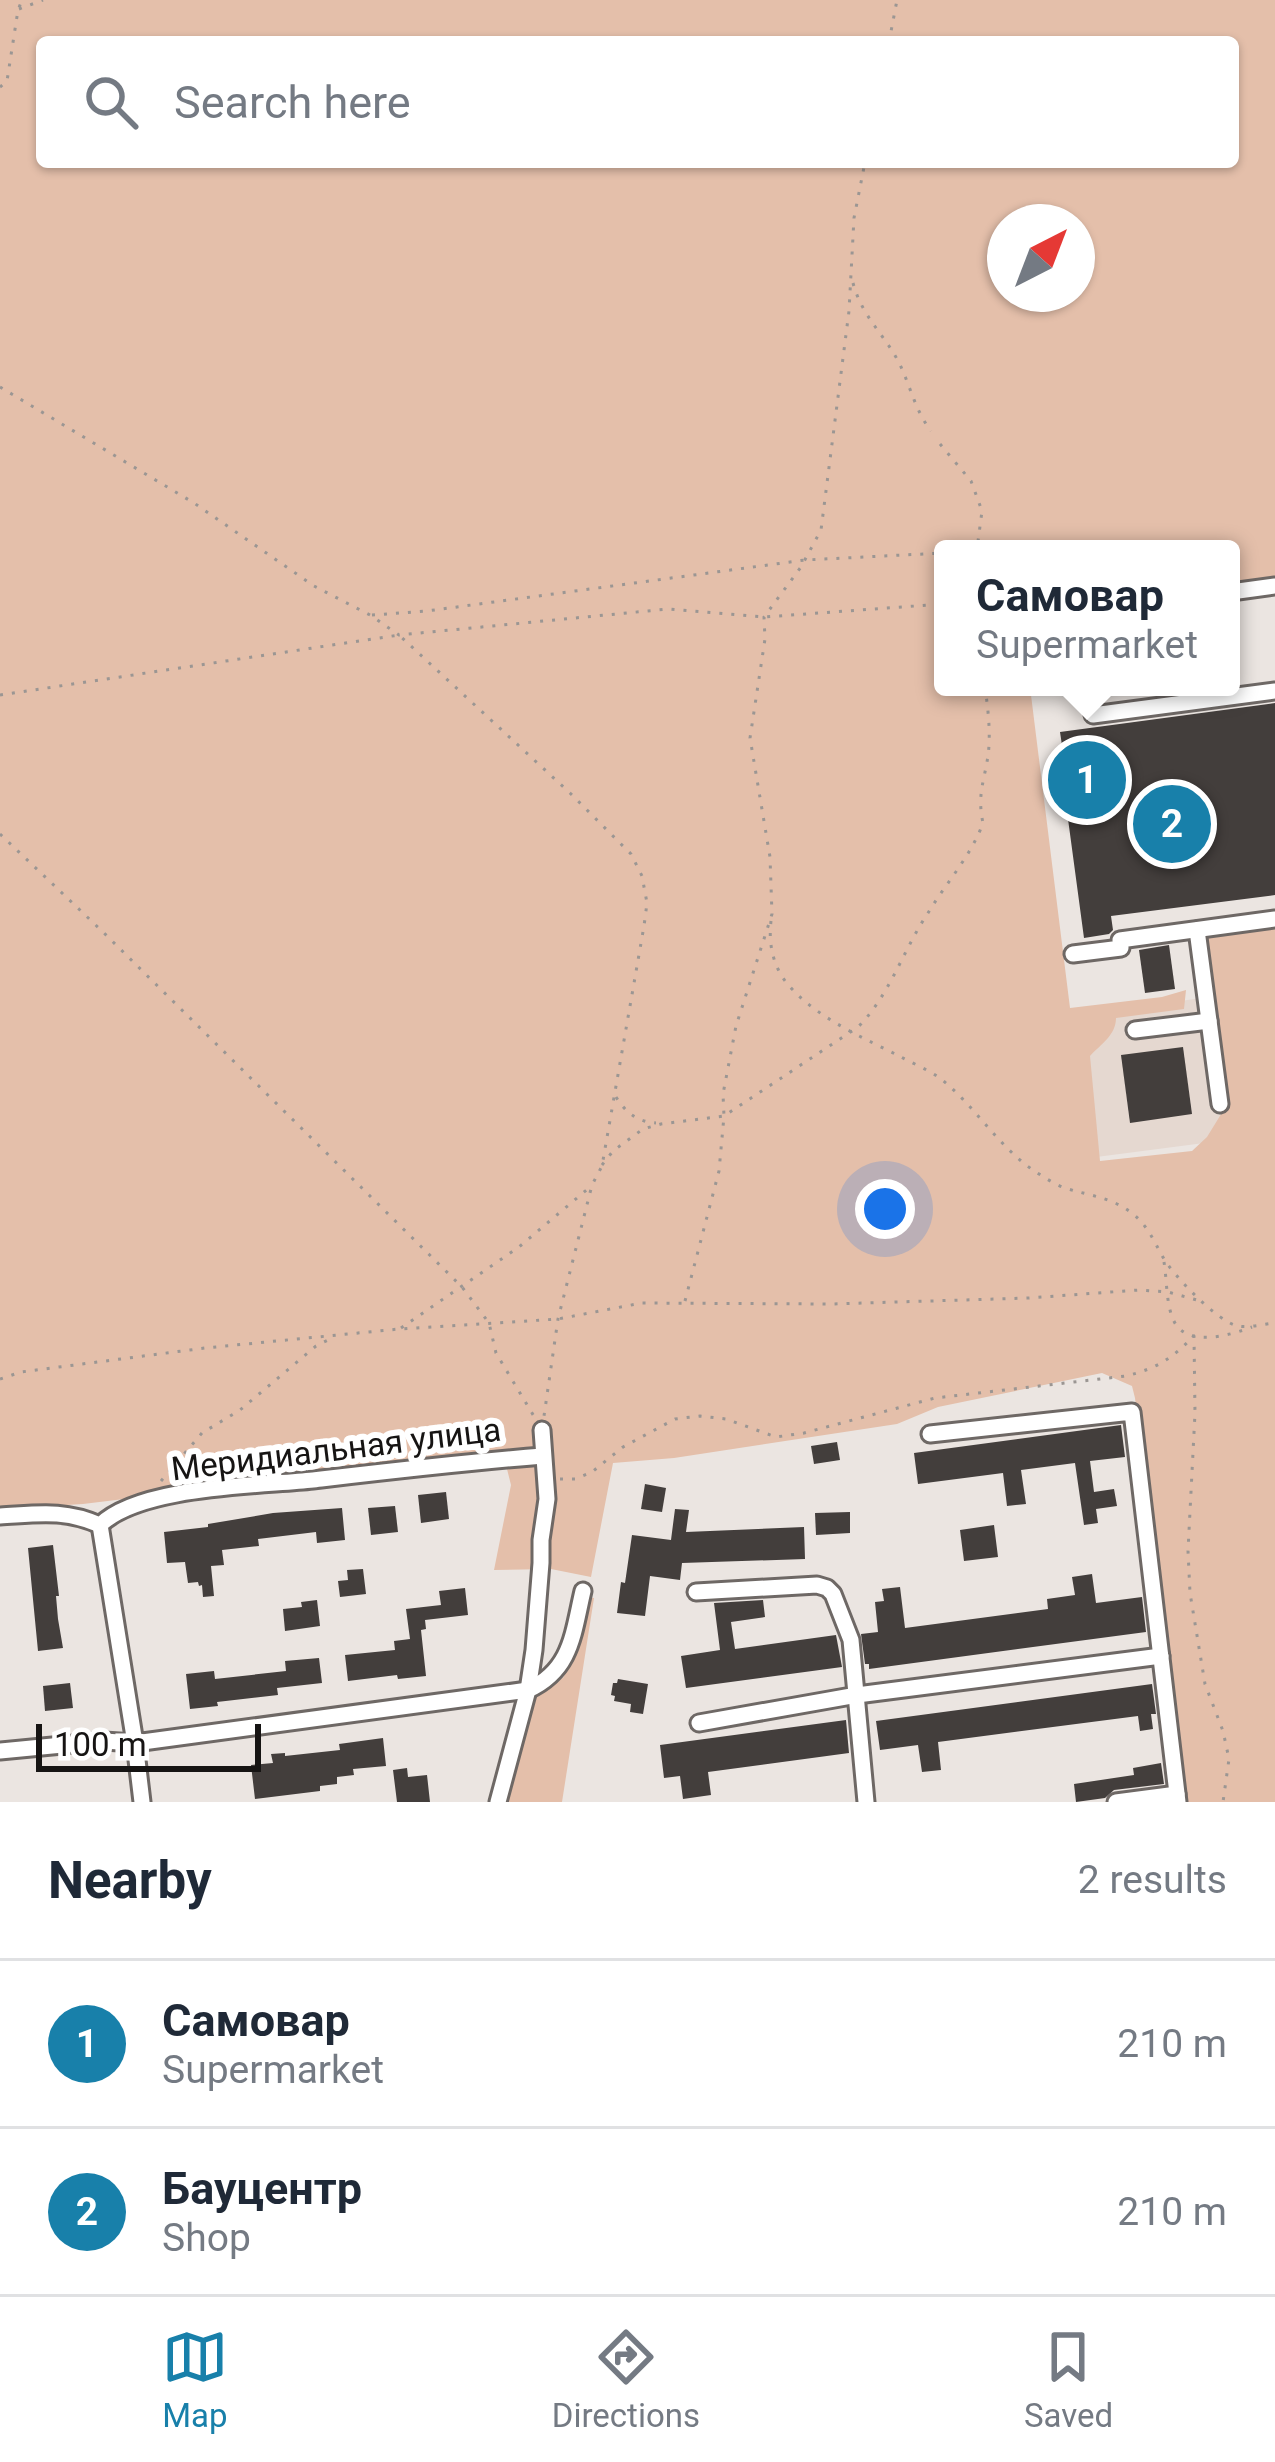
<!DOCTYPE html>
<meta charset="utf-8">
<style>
:root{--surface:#fff;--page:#f6f6f7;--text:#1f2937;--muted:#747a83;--line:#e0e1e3;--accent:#1880aa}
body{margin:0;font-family:Roboto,sans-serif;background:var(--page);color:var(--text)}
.compass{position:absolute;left:987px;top:204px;width:108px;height:108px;border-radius:50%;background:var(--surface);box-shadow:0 3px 9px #0004;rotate:42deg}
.scale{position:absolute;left:36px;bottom:30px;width:225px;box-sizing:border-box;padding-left:12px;border:6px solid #161413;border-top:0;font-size:33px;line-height:42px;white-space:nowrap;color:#161413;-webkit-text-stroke:9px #fff;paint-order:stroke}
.you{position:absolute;left:885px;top:1209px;width:42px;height:42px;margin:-30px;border:9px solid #fff;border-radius:50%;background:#1a73e8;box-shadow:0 0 0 18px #1a73e833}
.badge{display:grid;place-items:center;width:78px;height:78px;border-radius:50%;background:var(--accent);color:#fff;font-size:39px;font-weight:700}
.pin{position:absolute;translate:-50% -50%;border:6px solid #fff;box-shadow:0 3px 12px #0006}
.popup{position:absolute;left:934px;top:540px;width:306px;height:156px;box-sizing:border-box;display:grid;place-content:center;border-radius:12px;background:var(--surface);filter:drop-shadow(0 3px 9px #0005);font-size:39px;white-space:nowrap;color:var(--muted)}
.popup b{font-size:45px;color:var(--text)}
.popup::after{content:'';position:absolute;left:50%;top:100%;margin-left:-24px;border:24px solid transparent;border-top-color:var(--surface)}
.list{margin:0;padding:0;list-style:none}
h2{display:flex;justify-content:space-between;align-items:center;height:156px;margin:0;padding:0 48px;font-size:51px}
h2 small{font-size:39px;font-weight:400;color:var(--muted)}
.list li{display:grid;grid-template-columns:78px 1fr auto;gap:36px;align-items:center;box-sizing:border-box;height:168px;padding:0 48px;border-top:3px solid var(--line)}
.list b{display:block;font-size:45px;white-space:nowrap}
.list p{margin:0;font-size:39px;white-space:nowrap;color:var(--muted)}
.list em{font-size:39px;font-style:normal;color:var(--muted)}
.icon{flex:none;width:66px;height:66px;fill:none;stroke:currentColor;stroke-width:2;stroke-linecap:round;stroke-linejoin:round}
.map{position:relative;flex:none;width:1275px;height:1802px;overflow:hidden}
.search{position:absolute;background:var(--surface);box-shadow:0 3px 9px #0004;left:36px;right:36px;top:36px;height:132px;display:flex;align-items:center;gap:30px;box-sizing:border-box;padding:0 42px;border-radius:12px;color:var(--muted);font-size:45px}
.sheet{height:492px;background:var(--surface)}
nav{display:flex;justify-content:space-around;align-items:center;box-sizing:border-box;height:168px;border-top:3px solid var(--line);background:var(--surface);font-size:33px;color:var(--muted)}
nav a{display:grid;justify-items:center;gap:6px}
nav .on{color:var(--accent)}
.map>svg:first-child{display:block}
</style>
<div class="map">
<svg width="1275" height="1802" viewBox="0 0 1275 1802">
<rect width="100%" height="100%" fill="#ebe5e1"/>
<path fill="#e5d8d0" d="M1239,993l19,143 -177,23 -19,-142z"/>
<g fill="#e4bfaa" fill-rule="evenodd">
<path d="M0,0h1275v579l-44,6v-36h-288v138h87l40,321 92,-11 24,-7 -2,19 -68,9c0,17 -15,26 -26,38l10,105 92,-10 15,-14 16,-26 -21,-166 6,-9 67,-8v874h-92l-48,-404 -3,-12 -30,-13 -164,34 -41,17 -223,34 -61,5 -22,114 -40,-8 -57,1 17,-85 -8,-32 -420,51 -83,5zM42,42h1191v120h-1191zM1005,222h72v72h-72z"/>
<path d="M585,1597l9,1 -32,204h-58l30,-111 29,-13 7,-15z"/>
</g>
<g fill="#433e3c">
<path d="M1275,703v192l-164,21 2,14 -4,4 -25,4 -25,-186h4l-3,-20z"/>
<path d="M1169,945l6,44 -30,4 -6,-43z"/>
<path d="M1183,1047l9,67 -62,9 -9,-68z"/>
<path d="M1121,1425l4,32 -35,4 4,31 20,-3 3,17 -21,3 2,14 -14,2 -9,-62 -54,7 5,34 -19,2 -4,-33 -85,11 -4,-31z"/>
<path d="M837,1442l3,18 -26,4 -3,-18z"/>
<path d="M645,1484l21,4 -4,24 -21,-3z"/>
<path d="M446,1492l3,27 -28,4 -3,-28z"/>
<path d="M395,1506l3,26 -27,3 -3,-27z"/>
<path d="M342,1508l3,32 -28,3 -1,-11 -58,7 1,7 -37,4 2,15 -13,1 3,30 -11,1 -1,-12 -3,1 -1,-4 -10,1 -3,-21 -18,1 -3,-31 44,-5v-3l65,-11z"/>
<path d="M675,1509l14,1 -3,22 118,-5 1,32 -123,4 -2,17 -30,-4 -5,40 -28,-3 4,-31 4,1 7,-48 39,5z"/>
<path d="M850,1512v21l-34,2 -1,-22z"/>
<path d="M994,1525l4,32 -34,4 -4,-31z"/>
<path d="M53,1545l6,51h-3l2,23 5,29 -25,3 -10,-103z"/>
<path d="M363,1569l3,25 -26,3 -2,-16 10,-1 -1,-10z"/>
<path d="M1092,1574l4,29 46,-6 4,35 -277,37v-5h-4l-4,-30 17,-2 -3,-30 9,-1 -2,-12 18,-2 5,41 143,-19 -1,-10 28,-4 -3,-18z"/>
<path d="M465,1588l3,27 -43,5 1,9 -5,1 5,46 -28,3 -1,-4 -49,6 -3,-26 50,-5 -1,-9 16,-2 -4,-30 35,-4 -2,-14z"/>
<path d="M317,1600l3,26 -35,5 -2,-22 19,-2 -1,-5z"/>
<path d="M763,1600l2,17 -34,5 4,27 101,-14 6,32 -156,21 -5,-32 39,-6 -6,-47z"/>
<path d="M319,1658l3,25 -45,5 1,7 -61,7 1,4 -28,3 -4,-35 28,-3 1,8 71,-8 -1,-10z"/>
<path d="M618,1679l30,5 -5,30 -13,-2 1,-8 -17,-3 1,-5 -4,-1 2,-12h4z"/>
<path d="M70,1683l3,25 -28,3 -2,-25z"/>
<path d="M1152,1684l4,30h-5l2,15 -13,2 -2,-15 -200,26 3,28 -19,2 -4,-27 -38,5 -4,-29z"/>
<path d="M846,1720l3,33 -141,19 3,23 -28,4 -3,-23 -16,2 -4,-33z"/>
<path d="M383,1738l3,28 -33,3 1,6 -17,2v7l-17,2v5l-65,8 -4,-34 22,-2 -2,-9 14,-1v3l55,-6 -1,-6z"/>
<path d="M1161,1763l3,21 -50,6 -9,8 -29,4 -2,-18 60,-9 -1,-7z"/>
<path d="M407,1768l1,9 19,-2 3,27h-33l-4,-32z"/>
</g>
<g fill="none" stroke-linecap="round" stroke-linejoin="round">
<defs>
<g id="minor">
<path d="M1231,592l44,-6"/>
<path d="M1089,687l4,28 182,-24"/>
<path d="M1197,930l23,174"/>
<path d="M1073,954l48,-6 -1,-8 155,-21"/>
<path d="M1135,1030l74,-9"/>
<path d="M930,1434l202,-22 46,390"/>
<path d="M0,1516c37,-2 64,-7 100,9 40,-39 157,-39 213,-45 77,-9 153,-18 230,-24"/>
<path d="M100,1525l35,218 7,59"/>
<path d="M696,1592l121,-7 10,3 6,6 18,46 15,162"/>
<path d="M699,1723l158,-28 304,-39"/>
<path d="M0,1751l104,-10 31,2 393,-53c44,-20 45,-57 55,-99"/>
<path d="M498,1802l30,-112 6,-40 7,-87v-23l6,-41 -5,-69"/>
<path d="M1116,1802l61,-8"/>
</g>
</defs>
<use href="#minor" stroke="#6e6865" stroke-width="21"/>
<g stroke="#9b9693" stroke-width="3" stroke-dasharray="3 9" stroke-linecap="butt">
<path d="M19,9l24,-9"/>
<path d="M889,42l8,-42"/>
<path d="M0,87l7,-6 11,-71 4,-10"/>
<path d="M853,283c9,33 29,49 44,76 13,24 17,50 34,72"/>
<path d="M0,387l194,116 120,83 56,29 29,20 269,-26 96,8 179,-13"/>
<path d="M940,444l31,37 11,30 -5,38"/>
<path d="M372,615l55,-4 378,-51 138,-7"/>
<path d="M0,695l399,-60 172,159 60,60 11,22 5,27 -3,23 -42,240 -10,19 -34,134 -14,97"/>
<path d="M0,834l103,98 359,355 27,36 7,30 39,65"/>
<path d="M771,921c-3,25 3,50 21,68 29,31 72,49 109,68 13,7 28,13 40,22 34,27 56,66 92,91 9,6 21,14 32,18 25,8 47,9 68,26 16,13 21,28 31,45 11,18 54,63 74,67 11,2 26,-2 37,-3"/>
<path d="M616,1097c10,16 22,25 40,26"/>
<path d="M602,1165l11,-14 30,-22 18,-5 63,-8 134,-89c32,-32 45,-77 70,-114 18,-30 43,-57 55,-90 -6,-28 1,-41 5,-67 3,-23 0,-47 -3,-69"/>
<path d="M1164,1262c3,18 2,41 9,57 12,30 58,16 79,8"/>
<path d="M685,1301l34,-130 5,-55 -1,-22 13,-68 36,-112 -2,-57 -20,-119 15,-99 -1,-22 37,-50 20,-37 28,-219 5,-93 11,-56"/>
<path d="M401,1328l118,-81 71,-60"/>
<path d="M0,1379l21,-7 184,-24 194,-19 159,-10 84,-16 189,1 198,-6 110,-8 29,2 36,10"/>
<path d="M560,1479h15l17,-7 31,-25 52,-28 25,-3 26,3 50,18 28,-4 131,-35 191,-22c32,-8 45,-17 68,-40l1,77 -7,138 2,42 15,91 18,47 6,28 -6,43"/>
<path d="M161,1481l41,-48 38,-23 76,-64 16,-8"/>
</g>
<use href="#minor" stroke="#fff" stroke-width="15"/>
</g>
<g text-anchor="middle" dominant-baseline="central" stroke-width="12" stroke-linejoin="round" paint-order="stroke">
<g font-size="33" fill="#161413" stroke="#fff">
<text transform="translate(336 1449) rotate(-7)">Меридиальная улица</text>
</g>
</g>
</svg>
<svg class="compass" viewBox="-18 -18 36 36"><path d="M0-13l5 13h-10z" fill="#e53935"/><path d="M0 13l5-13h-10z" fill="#747a83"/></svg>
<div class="scale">100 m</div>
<div class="you"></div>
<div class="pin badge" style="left:1087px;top:780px">1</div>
<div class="popup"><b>Самовар</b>Supermarket</div>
<div class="pin badge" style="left:1172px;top:824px">2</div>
<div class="search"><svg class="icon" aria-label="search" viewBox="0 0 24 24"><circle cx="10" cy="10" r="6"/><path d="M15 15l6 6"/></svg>Search here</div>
</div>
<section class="sheet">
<h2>Nearby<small>2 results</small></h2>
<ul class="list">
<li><span class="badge">1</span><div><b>Самовар</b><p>Supermarket</p></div><em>210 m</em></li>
<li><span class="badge">2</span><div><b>Бауцентр</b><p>Shop</p></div><em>210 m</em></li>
</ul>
</section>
<nav>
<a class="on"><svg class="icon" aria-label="map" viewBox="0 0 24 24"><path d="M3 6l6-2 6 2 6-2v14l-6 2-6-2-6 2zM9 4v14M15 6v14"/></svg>Map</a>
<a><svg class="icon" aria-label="directions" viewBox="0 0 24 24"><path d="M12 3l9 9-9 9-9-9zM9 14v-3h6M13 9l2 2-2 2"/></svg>Directions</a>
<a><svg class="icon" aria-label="saved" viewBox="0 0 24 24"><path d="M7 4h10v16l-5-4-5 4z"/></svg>Saved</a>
</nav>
